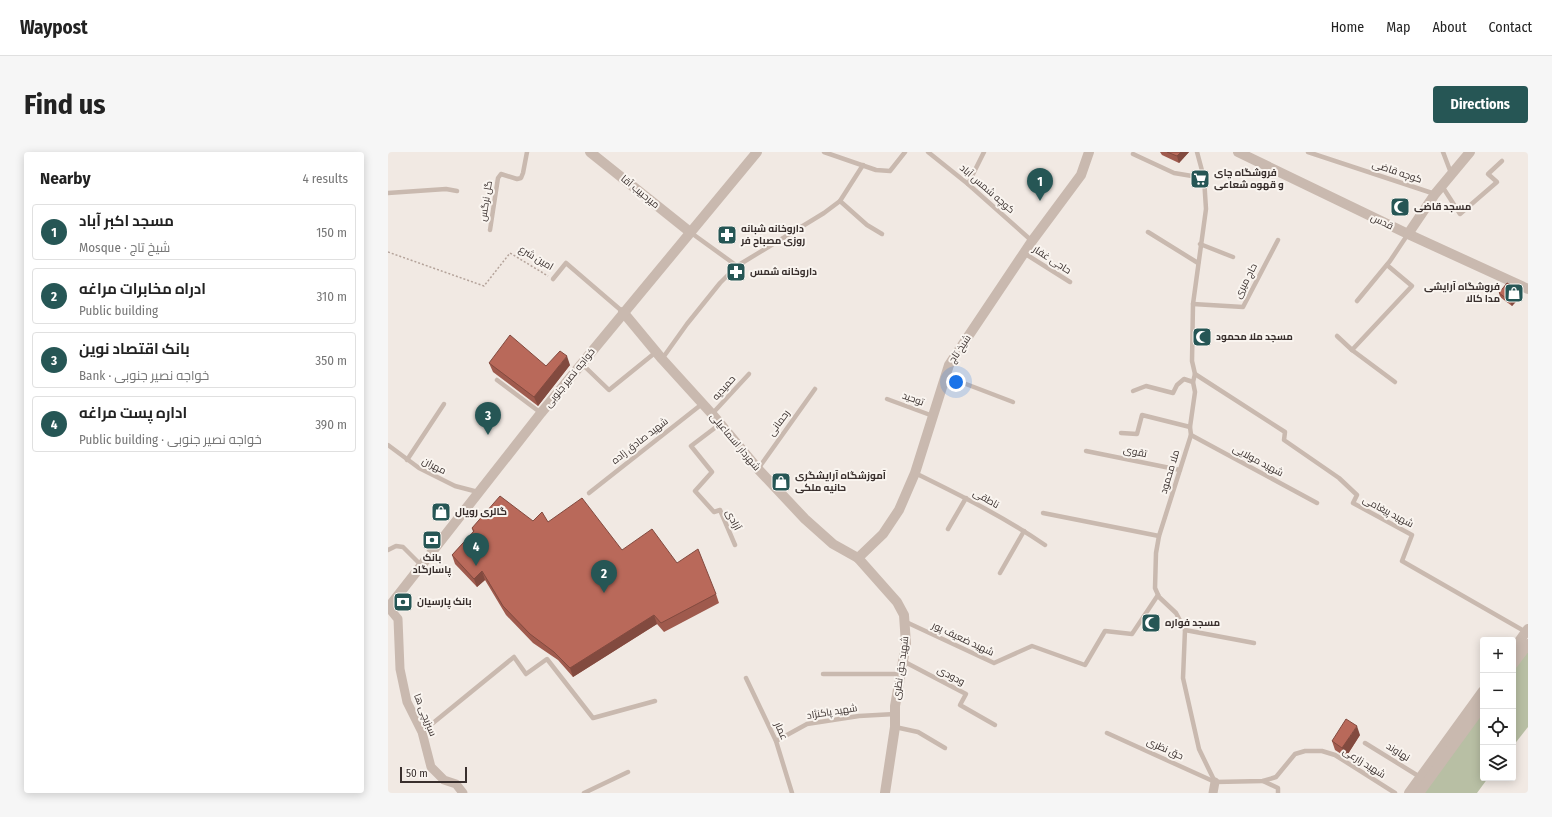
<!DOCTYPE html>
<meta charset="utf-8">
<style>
:root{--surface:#fff;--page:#f6f6f6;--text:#222;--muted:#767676;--line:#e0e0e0;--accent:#265655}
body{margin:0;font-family:"Fira Sans Condensed",Cairo,sans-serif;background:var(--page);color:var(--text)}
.controls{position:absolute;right:12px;bottom:12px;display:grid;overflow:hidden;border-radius:4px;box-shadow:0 2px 10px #0003}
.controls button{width:36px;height:36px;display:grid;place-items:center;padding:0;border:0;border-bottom:1px solid var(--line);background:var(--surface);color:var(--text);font:20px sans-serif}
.scale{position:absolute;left:12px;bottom:10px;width:67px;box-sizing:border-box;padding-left:4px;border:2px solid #392f2d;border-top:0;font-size:11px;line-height:14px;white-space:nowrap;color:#392f2d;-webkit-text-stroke:3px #f9f4ef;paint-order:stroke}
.you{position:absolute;left:568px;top:230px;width:14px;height:14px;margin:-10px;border:3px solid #fff;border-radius:50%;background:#1a73e8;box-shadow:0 0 0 6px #1a73e833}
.badge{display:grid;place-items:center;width:26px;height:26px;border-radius:50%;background:var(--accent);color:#fff;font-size:13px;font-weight:700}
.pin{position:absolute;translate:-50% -33px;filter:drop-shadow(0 1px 2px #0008)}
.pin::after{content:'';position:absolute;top:21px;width:14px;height:12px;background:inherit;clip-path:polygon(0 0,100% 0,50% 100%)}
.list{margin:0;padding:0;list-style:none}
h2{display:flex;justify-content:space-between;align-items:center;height:52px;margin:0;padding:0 16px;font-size:17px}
h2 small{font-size:13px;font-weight:400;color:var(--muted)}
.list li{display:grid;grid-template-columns:26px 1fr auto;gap:12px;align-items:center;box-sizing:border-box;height:56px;margin:0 8px 8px;padding:0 8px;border:1px solid var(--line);border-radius:4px}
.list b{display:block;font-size:15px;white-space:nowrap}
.list p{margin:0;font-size:13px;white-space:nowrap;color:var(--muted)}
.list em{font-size:13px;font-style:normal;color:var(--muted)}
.icon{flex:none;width:22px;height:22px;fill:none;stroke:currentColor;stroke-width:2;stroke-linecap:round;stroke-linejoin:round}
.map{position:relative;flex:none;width:1140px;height:641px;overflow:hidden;border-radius:4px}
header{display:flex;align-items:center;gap:24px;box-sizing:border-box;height:56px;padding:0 20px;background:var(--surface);border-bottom:1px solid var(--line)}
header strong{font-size:19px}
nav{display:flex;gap:22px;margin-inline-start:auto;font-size:14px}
.intro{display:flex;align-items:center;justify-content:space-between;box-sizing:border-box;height:96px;padding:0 24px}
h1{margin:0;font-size:28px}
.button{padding:10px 18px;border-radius:4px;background:var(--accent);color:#fff;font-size:14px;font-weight:700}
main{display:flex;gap:24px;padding:0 24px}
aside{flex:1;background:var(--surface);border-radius:4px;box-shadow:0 2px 10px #0003}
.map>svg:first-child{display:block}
</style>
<header>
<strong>Waypost</strong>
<nav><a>Home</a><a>Map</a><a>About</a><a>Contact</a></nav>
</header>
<div class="intro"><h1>Find us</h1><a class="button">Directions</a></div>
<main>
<aside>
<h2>Nearby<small>4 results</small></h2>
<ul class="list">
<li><span class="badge">1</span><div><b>مسجد اکبر آباد</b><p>Mosque · شیخ تاج</p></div><em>150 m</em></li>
<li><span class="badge">2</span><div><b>ادراه مخابرات مراغه</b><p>Public building</p></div><em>310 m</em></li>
<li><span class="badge">3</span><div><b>بانک اقتصاد نوین</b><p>Bank · خواجه نصیر جنوبی</p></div><em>350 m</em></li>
<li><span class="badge">4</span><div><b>اداره پست مراغه</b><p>Public building · خواجه نصیر جنوبی</p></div><em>390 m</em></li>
</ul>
</aside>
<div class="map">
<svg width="1140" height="641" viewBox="0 0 1140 641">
<rect width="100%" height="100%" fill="#f1e9e3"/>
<g fill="#b8bfa4">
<path d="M1140,493v82l-15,19v-81z"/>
<path d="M1095,554v72h5l-11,15h-58z"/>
</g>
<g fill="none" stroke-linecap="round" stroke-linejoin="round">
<path stroke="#b4a39a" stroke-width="1.5" stroke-dasharray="2 2" stroke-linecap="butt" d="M0,100l96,34 26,-33 38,23"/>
<g stroke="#c9b9af" stroke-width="4.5">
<path d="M436,0l52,18 14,1 15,-19"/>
<path d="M540,0l40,32 64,57"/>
<path d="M809,0l7,26 2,31 -13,95 -1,57 3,13 -2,8 2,10 -5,35 1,8 -32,101 -3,17 -1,35 4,9 17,16 9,17 -2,48 16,71 16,33"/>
<path d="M920,0l127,42"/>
<path d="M1055,0l8,21"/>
<path d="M745,2l41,19 30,5"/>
<path d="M580,32l16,-32"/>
<path d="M1054,34l18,28 37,-32 -9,-8 14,-13"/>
<path d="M0,41l58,-4 11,2"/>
<path d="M452,49l27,24 15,9"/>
<path d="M102,78l8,-52 3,-4 16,5 4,-1 2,-5 4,-21"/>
<path d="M302,80l47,34"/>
<path d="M760,80l50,31"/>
<path d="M812,92l33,13"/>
<path d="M636,101l46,29"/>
<path d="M165,127l13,-16 57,49"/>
<path d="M969,149l33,-40 18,-27"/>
<path d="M805,152l50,3 35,-67"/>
<path d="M949,184l15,14 43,32"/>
<path d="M964,198l60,-64 -25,-21"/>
<path d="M274,207l25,-35 33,-41 17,-17 87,-53 16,-12 23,-36"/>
<path d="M194,212l27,26 47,-38"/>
<path d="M807,222l90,58 -1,8 55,38 18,17 -4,8 59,32 -10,26 124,71"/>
<path d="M557,224l68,26"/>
<path d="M109,228l44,33"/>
<path d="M745,239l13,-5 27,7 4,-8 7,-6 9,3"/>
<path d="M499,247l46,17"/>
<path d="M324,262l37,-40"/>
<path d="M332,272l-29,22 21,26 -17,19 19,21 6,-2 15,35"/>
<path d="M733,281l16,1 5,-19 48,12"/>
<path d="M803,283l126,68"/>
<path d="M0,293l31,23 36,18 23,6"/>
<path d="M698,299l94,19"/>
<path d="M19,308l37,-56"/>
<path d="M370,317l57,-80"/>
<path d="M527,321c45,22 89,44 130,72"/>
<path d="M201,341l113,-89"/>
<path d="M655,361l116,23"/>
<path d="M560,377l18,-31"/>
<path d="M0,398l8,-4 7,1 19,19"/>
<path d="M612,421l24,-42"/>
<path d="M518,470l88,41 38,-17 53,19 20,-34 27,3 26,-39"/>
<path d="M797,478l69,13"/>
<path d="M515,509l63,33 -6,11 35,20"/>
<path d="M435,522h78"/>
<path d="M358,526l30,63 16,52"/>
<path d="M507,575l23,5 27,16"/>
<path d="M34,580l92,-75 12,17 21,-15 46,59 62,-17"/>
<path d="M719,581l108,49 48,-1 13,-4 19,-23 10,-3h17l13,4 60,38"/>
<path d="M388,589l31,-17 52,-8 36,-2"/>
<path d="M977,591l55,34"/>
<path d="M875,629l15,7v5"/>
<path d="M196,641l44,-21"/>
</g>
<g stroke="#c9b9af" stroke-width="9">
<path d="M0,455l10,12 2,50 7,33 15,30 9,35 13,13 12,4 7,9"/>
<path d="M825,641l2,-11"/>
</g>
<g stroke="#c9b9af" stroke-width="10">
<path d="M202,0l100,80"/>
<path d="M850,0l170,82 120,55"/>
<path d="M1020,82l27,-40 35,-42"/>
<path d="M235,160l39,47 50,55 46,55 47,50 28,25 25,14 39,44 7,13 2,29 -11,62v21l-10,66"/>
<path d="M470,406l25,-24 16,-24 16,-37 34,-108 83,-124 49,-66 8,-23"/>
<path d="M0,456l153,-195 216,-261"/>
<path d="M1125,498l15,-21"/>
<path d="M1125,512l15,-20"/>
<path d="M1021,641l74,-102"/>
<path d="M1031,641l64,-88"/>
</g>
</g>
<g fill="#9f5a4d">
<path d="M772,0h29l-10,11 -17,-8z"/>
<path d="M1111,141l24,1 -11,12 -12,-9z"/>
<path d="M101,211l57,3 24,-1 -32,41 -45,-34z"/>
<path d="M145,369l15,1 74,28 55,13 39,31 3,9 -55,29 -7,-8 -84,53 -15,-17 -25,-17 -27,-28 -21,-35 -8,7 -22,-23 -3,-9 21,-23 -1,-4z"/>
<path d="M972,583l-14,22 -11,-7 -3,-9z"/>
</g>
<g fill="#824a3f">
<path d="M793,0h8l-10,11 -2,-7z"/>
<path d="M1133,137l2,5 -11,12 -2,-5z"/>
<path d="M179,204l3,9 -32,41 -4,-9z"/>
<path d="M94,419l3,9 -8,7 -3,-8z"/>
<path d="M266,463l3,9 -84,53 -3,-9z"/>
<path d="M969,574l3,9 -14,22 -4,-9z"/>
</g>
<g fill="#b9695a" stroke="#824a3f">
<path d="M779,0h14l-4,4z"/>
<path d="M1119,131l14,6 -11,12 -11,-8z"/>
<path d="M122,183l36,31 14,-15 7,5 -33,41 -45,-34z"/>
<path d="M112,344l33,25 9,-9 6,10 34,-24 40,52 30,-21 25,34 21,-14 18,45 -55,29 -7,-8 -84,53 -16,-16 -24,-18 -27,-28 -21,-35 -8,8 -22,-24 22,-24 -2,-3z"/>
<path d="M958,567l11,7 -15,22 -10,-7z"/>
</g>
<defs>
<symbol id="supermarket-square" viewBox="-11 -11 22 22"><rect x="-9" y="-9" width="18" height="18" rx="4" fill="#265655" stroke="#f9f4ef"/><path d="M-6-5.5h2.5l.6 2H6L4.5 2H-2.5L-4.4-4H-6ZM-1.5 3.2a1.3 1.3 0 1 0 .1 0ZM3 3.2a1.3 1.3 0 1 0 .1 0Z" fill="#fff"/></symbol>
<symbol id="mosque-square" viewBox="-11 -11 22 22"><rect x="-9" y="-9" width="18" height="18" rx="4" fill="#265655" stroke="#f9f4ef"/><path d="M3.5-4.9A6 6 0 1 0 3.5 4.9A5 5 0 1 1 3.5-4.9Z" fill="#fff"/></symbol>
<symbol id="pharmacy-square" viewBox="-11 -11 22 22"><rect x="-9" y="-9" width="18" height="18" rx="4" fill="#265655" stroke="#f9f4ef"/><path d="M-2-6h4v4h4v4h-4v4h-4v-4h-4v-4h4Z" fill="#fff"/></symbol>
<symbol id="shop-square" viewBox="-11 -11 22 22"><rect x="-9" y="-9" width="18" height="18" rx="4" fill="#265655" stroke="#f9f4ef"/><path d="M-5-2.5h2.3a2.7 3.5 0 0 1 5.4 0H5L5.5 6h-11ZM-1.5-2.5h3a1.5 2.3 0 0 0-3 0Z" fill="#fff"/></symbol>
<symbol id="bank-square" viewBox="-11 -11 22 22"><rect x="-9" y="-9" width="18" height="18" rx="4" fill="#265655" stroke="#f9f4ef"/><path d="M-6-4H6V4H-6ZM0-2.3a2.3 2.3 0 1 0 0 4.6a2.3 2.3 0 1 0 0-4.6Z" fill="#fff"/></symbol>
</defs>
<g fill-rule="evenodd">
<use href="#supermarket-square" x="801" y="16" width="22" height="22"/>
<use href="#mosque-square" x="1001" y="44" width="22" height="22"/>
<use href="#pharmacy-square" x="328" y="72" width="22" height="22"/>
<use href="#pharmacy-square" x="337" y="109" width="22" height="22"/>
<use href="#shop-square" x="1115" y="130" width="22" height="22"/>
<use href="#mosque-square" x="803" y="174" width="22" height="22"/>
<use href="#shop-square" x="382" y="319" width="22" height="22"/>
<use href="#shop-square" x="42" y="349" width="22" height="22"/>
<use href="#bank-square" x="33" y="377" width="22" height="22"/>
<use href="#bank-square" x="4" y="439" width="22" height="22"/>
<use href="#mosque-square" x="752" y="460" width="22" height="22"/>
</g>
<g text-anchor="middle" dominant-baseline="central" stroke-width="4" stroke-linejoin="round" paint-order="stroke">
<g font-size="10" fill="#392f2d" stroke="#f9f4ef">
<text transform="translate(1009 20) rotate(18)">کوچه قاضی</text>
<text transform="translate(599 37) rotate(41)">کوچه شمس آباد</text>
<text transform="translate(252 40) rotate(39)">میرحبیب آقا</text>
<text transform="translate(98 49) rotate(-81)">گل نرگس</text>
<text transform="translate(994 70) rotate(26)">قدس</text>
<text transform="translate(148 106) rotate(31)">امین شرع</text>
<text transform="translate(664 108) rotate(33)">حاجی غفار</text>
<text transform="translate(858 129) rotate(-63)">حاج میری</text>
<text transform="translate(572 197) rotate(-56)">شیخ تاج</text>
<text transform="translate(182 226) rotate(-51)">خواجه نصیر جنوبی</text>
<text transform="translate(336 236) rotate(-48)">حمیدیه</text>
<text transform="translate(525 247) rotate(20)">توحید</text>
<text transform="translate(391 271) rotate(-54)">رحمانی</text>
<text transform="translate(252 289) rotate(-38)">شهید صادق زاده</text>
<text transform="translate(347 290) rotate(50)">شهردار اسماعیلی</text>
<text transform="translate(747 300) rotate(12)">تقوی</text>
<text transform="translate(870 309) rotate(28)">شهید مولایی</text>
<text transform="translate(46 314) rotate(27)">مهران</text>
<text transform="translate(782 320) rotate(-73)">ملا محمود</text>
<text transform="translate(598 347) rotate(29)">ناطقی</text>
<text transform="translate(1000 360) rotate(28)">شهید پیغامی</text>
<text transform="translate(345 368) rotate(63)">آزادی</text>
<text transform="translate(575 487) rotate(25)">شهید ضعیف پور</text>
<text transform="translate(513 516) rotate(-82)">شهید حق نظری</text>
<text transform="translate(563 524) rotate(28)">ودودی</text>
<text transform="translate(444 560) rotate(-9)">شهید پاکنژاد</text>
<text transform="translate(37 563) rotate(68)">سبزیچی ها</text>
<text transform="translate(393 579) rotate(66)">عمار</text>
<text transform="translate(777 597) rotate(24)">حق نظری</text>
<text transform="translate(1010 600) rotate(32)">نهاوند</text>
<text transform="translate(976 611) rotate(32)">شهید زارعی</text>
</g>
<g font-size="10" font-weight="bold" fill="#392f2d" stroke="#f9f4ef" text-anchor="start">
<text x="826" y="21">فروشگاه چای<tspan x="826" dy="12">و قهوه شعاعی</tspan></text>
<text x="1026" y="55">مسجد قاضی</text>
<text x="353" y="77">داروخانه شبانه<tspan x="353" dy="12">روزی مصباح فر</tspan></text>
<text x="362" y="120">داروخانه شمس</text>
<text x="1112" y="135" text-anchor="end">فروشگاه آرایشی<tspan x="1112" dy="12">مدا کالا</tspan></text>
<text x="828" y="185">مسجد ملا محمود</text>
<text x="407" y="324">آموزشگاه آرایشگری<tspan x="407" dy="12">حانیه ملکی</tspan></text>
<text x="67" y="360">گالری رویال</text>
<text x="44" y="406" text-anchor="middle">بانک<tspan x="44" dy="12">پاسارگاد</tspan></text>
<text x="29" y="450">بانک پارسیان</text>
<text x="777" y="471">مسجد فواره</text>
</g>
</g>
</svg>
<div class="controls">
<button>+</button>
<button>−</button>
<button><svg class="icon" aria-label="locate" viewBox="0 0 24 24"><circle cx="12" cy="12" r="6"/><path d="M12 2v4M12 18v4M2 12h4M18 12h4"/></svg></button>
<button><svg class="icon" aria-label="layers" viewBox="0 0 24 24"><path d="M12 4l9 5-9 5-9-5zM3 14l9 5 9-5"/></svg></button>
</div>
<div class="scale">50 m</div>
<div class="you"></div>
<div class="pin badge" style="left:652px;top:49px">1</div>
<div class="pin badge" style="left:216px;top:441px">2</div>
<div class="pin badge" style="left:100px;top:283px">3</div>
<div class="pin badge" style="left:88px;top:414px">4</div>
</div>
</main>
